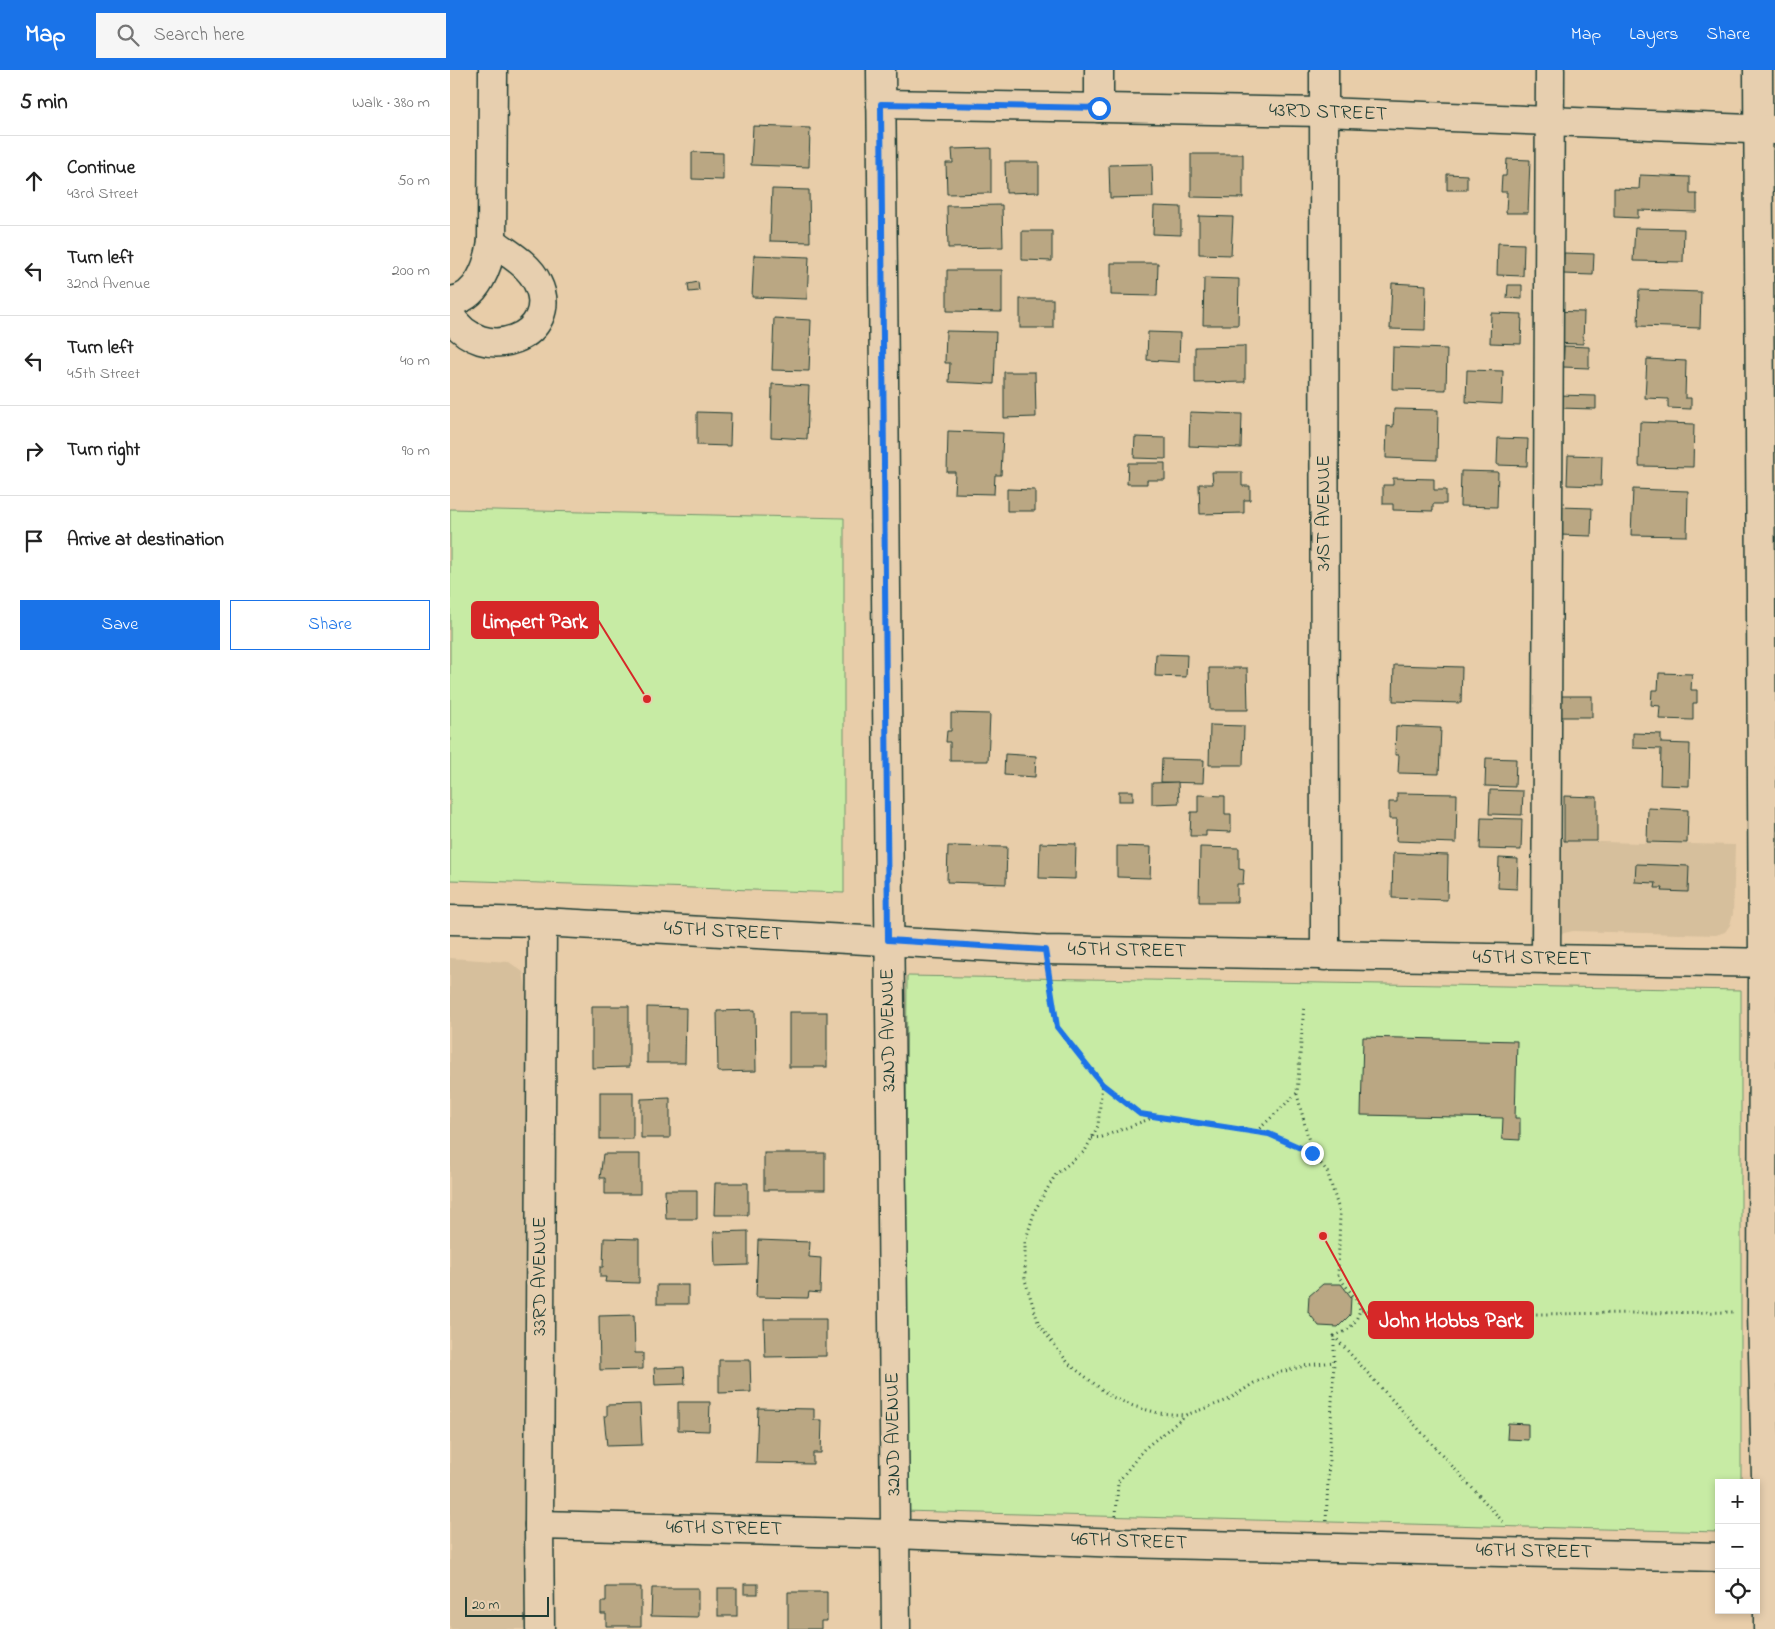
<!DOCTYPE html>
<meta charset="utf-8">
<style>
:root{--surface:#fff;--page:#f6f6f6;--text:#222;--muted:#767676;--line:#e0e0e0;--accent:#1a73e8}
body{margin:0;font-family:"Indie Flower",sans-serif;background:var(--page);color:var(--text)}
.controls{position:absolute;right:15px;bottom:15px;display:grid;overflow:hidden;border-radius:0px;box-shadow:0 2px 8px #0003}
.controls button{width:45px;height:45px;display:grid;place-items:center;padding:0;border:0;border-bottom:1px solid var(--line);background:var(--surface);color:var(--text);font:25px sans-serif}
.scale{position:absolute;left:15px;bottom:12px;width:84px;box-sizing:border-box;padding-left:5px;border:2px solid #1f3d34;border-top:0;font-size:14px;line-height:18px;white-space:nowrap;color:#1f3d34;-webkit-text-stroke:4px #e7cfaf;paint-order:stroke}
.stop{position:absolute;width:15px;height:15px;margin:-11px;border:4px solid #1a73e8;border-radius:50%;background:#fff}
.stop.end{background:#1a73e8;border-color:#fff;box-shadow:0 1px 5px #0008}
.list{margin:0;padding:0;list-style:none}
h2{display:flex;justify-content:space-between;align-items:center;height:65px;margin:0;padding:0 20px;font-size:21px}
h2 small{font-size:16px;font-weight:400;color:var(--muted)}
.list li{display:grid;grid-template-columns:32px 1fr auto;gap:15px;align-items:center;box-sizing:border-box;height:90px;padding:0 20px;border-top:1px solid var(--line)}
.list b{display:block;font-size:19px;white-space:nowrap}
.list p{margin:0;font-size:16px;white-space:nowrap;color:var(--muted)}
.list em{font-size:16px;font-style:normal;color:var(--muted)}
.actions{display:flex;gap:10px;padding:15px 20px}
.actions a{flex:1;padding:11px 0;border:1px solid var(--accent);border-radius:0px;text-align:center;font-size:18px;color:var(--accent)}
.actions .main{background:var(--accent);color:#fff}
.icon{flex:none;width:28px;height:28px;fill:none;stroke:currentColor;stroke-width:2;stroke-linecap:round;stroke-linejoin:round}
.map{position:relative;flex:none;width:1325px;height:1559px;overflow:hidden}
header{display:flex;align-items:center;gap:30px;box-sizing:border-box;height:70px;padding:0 25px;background:var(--accent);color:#fff}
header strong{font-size:24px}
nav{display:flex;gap:28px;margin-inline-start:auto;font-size:18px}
.search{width:350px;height:45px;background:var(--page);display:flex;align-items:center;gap:12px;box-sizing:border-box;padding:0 18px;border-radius:0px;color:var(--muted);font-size:19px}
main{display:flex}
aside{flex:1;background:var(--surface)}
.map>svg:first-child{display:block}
</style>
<header>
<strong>Map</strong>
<div class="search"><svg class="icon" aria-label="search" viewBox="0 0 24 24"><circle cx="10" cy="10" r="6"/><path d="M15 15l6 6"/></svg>Search here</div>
<nav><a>Map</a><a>Layers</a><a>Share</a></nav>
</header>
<main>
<aside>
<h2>5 min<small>Walk · 380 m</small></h2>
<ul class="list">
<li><svg class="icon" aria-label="ahead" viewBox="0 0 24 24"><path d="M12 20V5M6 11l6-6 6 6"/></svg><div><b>Continue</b><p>43rd Street</p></div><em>50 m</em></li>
<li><svg class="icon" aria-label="left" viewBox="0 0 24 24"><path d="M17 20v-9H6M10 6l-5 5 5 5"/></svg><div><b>Turn left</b><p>32nd Avenue</p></div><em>200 m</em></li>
<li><svg class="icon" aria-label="left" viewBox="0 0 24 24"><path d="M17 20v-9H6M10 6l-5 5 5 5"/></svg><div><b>Turn left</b><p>45th Street</p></div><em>40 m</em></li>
<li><svg class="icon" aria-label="right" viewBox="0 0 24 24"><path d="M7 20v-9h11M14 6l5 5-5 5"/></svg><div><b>Turn right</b></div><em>90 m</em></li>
<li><svg class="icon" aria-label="arrive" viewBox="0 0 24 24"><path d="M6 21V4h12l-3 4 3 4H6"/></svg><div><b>Arrive at destination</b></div></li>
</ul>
<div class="actions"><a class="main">Save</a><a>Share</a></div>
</aside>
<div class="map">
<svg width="1325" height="1559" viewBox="0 0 1325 1559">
<rect width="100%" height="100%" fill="#e8cda9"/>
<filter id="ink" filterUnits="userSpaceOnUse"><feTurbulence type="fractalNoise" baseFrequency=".02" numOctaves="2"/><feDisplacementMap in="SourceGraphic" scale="10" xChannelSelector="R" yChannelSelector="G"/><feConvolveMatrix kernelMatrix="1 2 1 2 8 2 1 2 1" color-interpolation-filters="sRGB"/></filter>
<g filter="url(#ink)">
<g fill="#d6bf9c">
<path d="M1105,771l180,4 -2,69 -3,11 -5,7 -9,3 -143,-4 -18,4z"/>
<path d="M0,888l59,4 14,10 3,16 4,641h-80z"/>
</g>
<g fill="#c7eba4" stroke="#73946c">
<path d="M0,439l394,9v375l-394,-13z"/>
<path d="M457,906l834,14v493h-22v49l-816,-21z"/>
</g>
<g fill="#baa783" stroke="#1f3d34">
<path d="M303,56l57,2 -1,39 -58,-2z"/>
<path d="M541,78v45l-44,1 -1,-31h7l-1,-14z"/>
<path d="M242,82l31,1v27l-31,-1z"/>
<path d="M741,84h52v44l-52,-1z"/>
<path d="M1057,89l23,1 -2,53h-22l1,-21h-6l1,-16h4z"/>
<path d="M555,92h34v30l-33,1z"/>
<path d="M702,94l1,33 -43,1 -1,-33z"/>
<path d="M997,104l20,1v15h-20z"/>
<path d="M1190,105l50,2v17h7v18l-59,-2v8l-24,-1v-29l25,1z"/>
<path d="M322,119l37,1 1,52 -40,-1z"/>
<path d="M552,135l1,42 -55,1 -1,-42z"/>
<path d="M704,136l27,1v28l-28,-1z"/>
<path d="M749,146l34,1 -2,38 -32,-1z"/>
<path d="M1185,158l49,1 -1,33 -50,-1z"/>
<path d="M572,161h30v30l-30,-1z"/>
<path d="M1048,173l26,1 -1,32 -26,-1z"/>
<path d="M1114,183l30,1 -1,21 -30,-1z"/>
<path d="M304,185l55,2 -2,42 -55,-2z"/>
<path d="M661,193h47l-1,33 -46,-1z"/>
<path d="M497,200h55v42l-55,-1z"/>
<path d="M754,208l35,1 -1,46h-35z"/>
<path d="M248,212l1,9 -10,1 -1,-8z"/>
<path d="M942,213l34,2 -1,45 -35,-1z"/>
<path d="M1058,215h14v14l-15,-1z"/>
<path d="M1189,220l62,2 -1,36 -62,-2z"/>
<rect x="570" y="229" width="33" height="29"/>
<path d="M1100,241l34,1 -1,32 -34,-1z"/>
<path d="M1041,243l31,1 -1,30 -31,-1z"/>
<path d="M324,248l37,2 -2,51 -37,-1z"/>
<path d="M496,261l50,1 -2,52 -45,-2 1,-19h-5z"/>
<path d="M698,262l32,1 -1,29 -32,-2z"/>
<path d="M795,276v36l-50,1v-36z"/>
<path d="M1114,276l25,1v21l-26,-1z"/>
<path d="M943,277l54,2 -1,41 -54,-1z"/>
<path d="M1197,289l39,2 -1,37h6v11l-23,-1v-9l-23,-1z"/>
<path d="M1017,300l36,1 -1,33 -36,-2z"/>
<path d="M554,302h31l1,45 -32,1z"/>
<path d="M322,314l37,2 -2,53 -36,-2z"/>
<path d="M1107,325l39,1v13l-39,-1z"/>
<path d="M944,339l44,1 -1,50 -51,-2 1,-32 6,1z"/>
<path d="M247,342l34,1 -1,33 -33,-1z"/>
<path d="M740,342l52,2 -1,34 -52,-2z"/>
<path d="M1190,352l54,2 -1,43 -54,-1z"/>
<path d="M498,361l55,2 -2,42h-6l-1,19 -40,-1 1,-21h-8z"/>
<path d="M685,367l31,1v21l-32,-1z"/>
<path d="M1048,368l30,1 -1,27 -30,-1z"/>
<path d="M1118,385l34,1 -1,30 -34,-1z"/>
<path d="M678,393h37v17h-18v4h-20z"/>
<path d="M1011,401l37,1 -1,35 -37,-1z"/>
<path d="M762,402h30v14h8v14h-6v13l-44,1 -1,-30h14z"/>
<path d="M943,408l41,1v11h12v14h-13v7l-40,-1v-6h-10v-19h10z"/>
<path d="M557,419l28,1v21h-28z"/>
<path d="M1183,419l55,2 -1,45 -56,-1z"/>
<path d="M1110,437l32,1 -1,28 -32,-1z"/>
<path d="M706,584l31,1 -1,22 -31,-1z"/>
<path d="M944,595l68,2 -1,36 -68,-2z"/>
<path d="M759,598h38l1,42h-38z"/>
<path d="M1209,603l33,1 -1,16h6v13h-4v17l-34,-1 1,-13 -9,-1 1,-15h6z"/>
<rect x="1110" y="626" width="32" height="21"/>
<path d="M501,643l39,1 -2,47h-38v-19h-4l1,-11h4z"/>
<path d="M760,655l34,1 -1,39h-34z"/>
<path d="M946,656l45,2 -2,46 -41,-1 1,-18h-4z"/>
<path d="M1183,663l28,1v9l29,1 -1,42 -29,-1 1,-36 -28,-1z"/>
<path d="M555,684l31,2 -1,21 -31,-2z"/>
<path d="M1036,688l30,1 -1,28 -30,-1z"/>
<path d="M712,689l42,1 -1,23 -42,-1z"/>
<path d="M728,712l1,21 -27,1v-21z"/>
<path d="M1040,720l33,1 -1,24 -33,-1z"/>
<rect x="669" y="721" width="14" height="10"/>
<path d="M947,723l60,1 -1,49 -60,-2 1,-22h-8v-17h8z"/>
<path d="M748,725l27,1v18h6v18l-25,-1v5h-16l1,-24h7z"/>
<path d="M1114,726l33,1v44h-33z"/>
<path d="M1198,738l40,2 -1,33 -40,-1z"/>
<path d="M1031,748l41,1 -1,31 -41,-1z"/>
<path d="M590,773l36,1 -1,35 -36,-1z"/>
<path d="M498,776l59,1 -1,37 -59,-2z"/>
<path d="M667,776l34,1 -1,31 -33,-1z"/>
<path d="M750,777l39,1v21l5,1 -1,14h-6v18h-38z"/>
<path d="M943,783l55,2 -1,45 -55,-2z"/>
<path d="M1049,788l19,1 -1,30 -19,-1z"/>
<path d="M1186,794l53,2 -1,26 -26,-1 1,-3h-8l1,-5 -21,-1z"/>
<path d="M142,936h37v61l-37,1z"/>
<path d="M197,937l39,1 -1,55h-38z"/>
<path d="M305,940l1,61 -38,1 -1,-61z"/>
<rect x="339" y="942" width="38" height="55"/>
<path d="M913,967l154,4 -2,77h5v22l-18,-1 1,-21 -142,-3z"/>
<rect x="150" y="1022" width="33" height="47"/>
<path d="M220,1028v40h-29v-39z"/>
<rect x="314" y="1083" width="61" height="37"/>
<path d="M153,1084h37v40h-35v-16h-5z"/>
<path d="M265,1113h33v32h-34z"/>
<path d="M215,1120h32v29h-31z"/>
<path d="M298,1161v34l-33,1 -1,-34z"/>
<path d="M154,1168l35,1v44l-34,-1 1,-5h-6v-10h3z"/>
<path d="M308,1170l52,2 -1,15 12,1 -1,35 -11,-1 -1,6 -52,-1z"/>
<path d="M873,1214h18l10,13 -1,18 -12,12 -19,-1 -11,-14 1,-16z"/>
<rect x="207" y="1215" width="31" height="19"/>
<path d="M184,1245l1,38h8v16l-43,1 -1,-54z"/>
<path d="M314,1249h62v37l-61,1z"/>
<path d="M269,1290h31l1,32 -32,1z"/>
<path d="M234,1297l1,17 -30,1 -1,-17z"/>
<path d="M228,1332h32l-1,29 -31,-1z"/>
<path d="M190,1334l2,41 -35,1 -3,-30h3v-11z"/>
<path d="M308,1338l56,1v11h8l-1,33h-8v11l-57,-1z"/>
<path d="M1058,1353l20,1v16l-21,-1z"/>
<rect x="294" y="1514" width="14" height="10"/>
<path d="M156,1517h35v39h-35v-12h-5v-12h5z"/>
<path d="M202,1518h46v29l-47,-1z"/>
<rect x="268" y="1518" width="19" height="28"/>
<path d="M338,1522h39v29h-6v8h-33z"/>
</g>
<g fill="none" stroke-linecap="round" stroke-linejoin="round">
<defs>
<g id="minor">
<path d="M431,0l15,1559"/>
<path d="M874,0l1,886"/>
<path d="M1308,0l5,893 -1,349 6,246v71"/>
<path d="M431,34l443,8 451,18"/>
<path d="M649,38v-38"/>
<path d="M0,231c28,-2 39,-37 42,-60l1,-171"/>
<path d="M0,245c32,54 114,20 87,-33 -8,-18 -30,-29 -45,-41"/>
<path d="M0,850l92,2 503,28 730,13"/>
<path d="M1096,889l4,-889"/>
<path d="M89,1455l356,9 225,9 599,14"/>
<path d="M90,1559l-1,-104 3,-603"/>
</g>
</defs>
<use href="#minor" stroke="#1f3d34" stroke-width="31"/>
<g stroke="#1f3d34" stroke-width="3" stroke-dasharray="1 4" stroke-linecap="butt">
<path d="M599,908l8,49 45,57 -4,42 -13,25 -29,23 -21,36 -10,32v38l14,45 30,39 41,32 23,10 25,7 27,2"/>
<path d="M652,1014l38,30 129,20 43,19 15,18 13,42 -2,63 20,26 2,8"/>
<path d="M847,1024l15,59"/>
<path d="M806,1062l41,-39 7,-88"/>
<path d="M642,1068l10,-1 50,-19"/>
<path d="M884,1266l171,188"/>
<path d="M666,1446l2,-34 26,-33 42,-34 42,-15 26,-17 23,-10 31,-8 26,-3v-26c15,-5 21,-11 26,-26l177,4 197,-2"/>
<path d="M876,1451l8,-159"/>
</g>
<use href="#minor" stroke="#e7cfaf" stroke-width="28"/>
</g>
</g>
<g fill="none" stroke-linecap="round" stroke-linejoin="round" filter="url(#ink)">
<path stroke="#1a73e8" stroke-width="6" d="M649,38l-218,-4 7,836 157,10 12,77 45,57 38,30 129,20 43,19"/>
</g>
<g text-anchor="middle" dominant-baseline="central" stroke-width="5" stroke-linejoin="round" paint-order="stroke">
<g font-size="20" fill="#1f3d34" stroke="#e7cfaf">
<text transform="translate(878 43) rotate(2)">43RD STREET</text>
<text transform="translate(874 443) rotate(-90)">31ST AVENUE</text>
<text transform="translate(273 862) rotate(3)">45TH STREET</text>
<text transform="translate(677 881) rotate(1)">45TH STREET</text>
<text transform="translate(1082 889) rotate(1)">45TH STREET</text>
<text transform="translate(439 960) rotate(-91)">32ND AVENUE</text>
<text transform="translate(90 1206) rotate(-90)">33RD AVENUE</text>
<text transform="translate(444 1364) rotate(-91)">32ND AVENUE</text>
<text transform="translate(274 1459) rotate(1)">46TH STREET</text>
<text transform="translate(679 1472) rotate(2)">46TH STREET</text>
<text transform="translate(1084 1482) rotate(1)">46TH STREET</text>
</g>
</g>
<path fill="none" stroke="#d62828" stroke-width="2" d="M197 629L148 550M873 1166L919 1250"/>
<g fill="#d62828" stroke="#e7cfaf" stroke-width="2">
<circle cx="197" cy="629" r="5"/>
<circle cx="873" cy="1166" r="5"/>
</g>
<g fill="#d62828" stroke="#d62828" stroke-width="2">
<rect x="22" y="532" width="126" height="36" rx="5"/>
<rect x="919" y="1232" width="164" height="36" rx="5"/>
</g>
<g font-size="21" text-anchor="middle" font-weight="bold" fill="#fff">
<text x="85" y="558">Limpert Park</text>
<text x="1001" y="1257">John Hobbs Park</text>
</g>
</svg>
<div class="controls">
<button>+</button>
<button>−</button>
<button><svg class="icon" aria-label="locate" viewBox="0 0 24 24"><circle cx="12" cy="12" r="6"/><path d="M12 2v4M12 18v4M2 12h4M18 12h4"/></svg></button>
</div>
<div class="scale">20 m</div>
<div class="stop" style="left:649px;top:38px"></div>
<div class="stop end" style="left:862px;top:1083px"></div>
</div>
</main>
